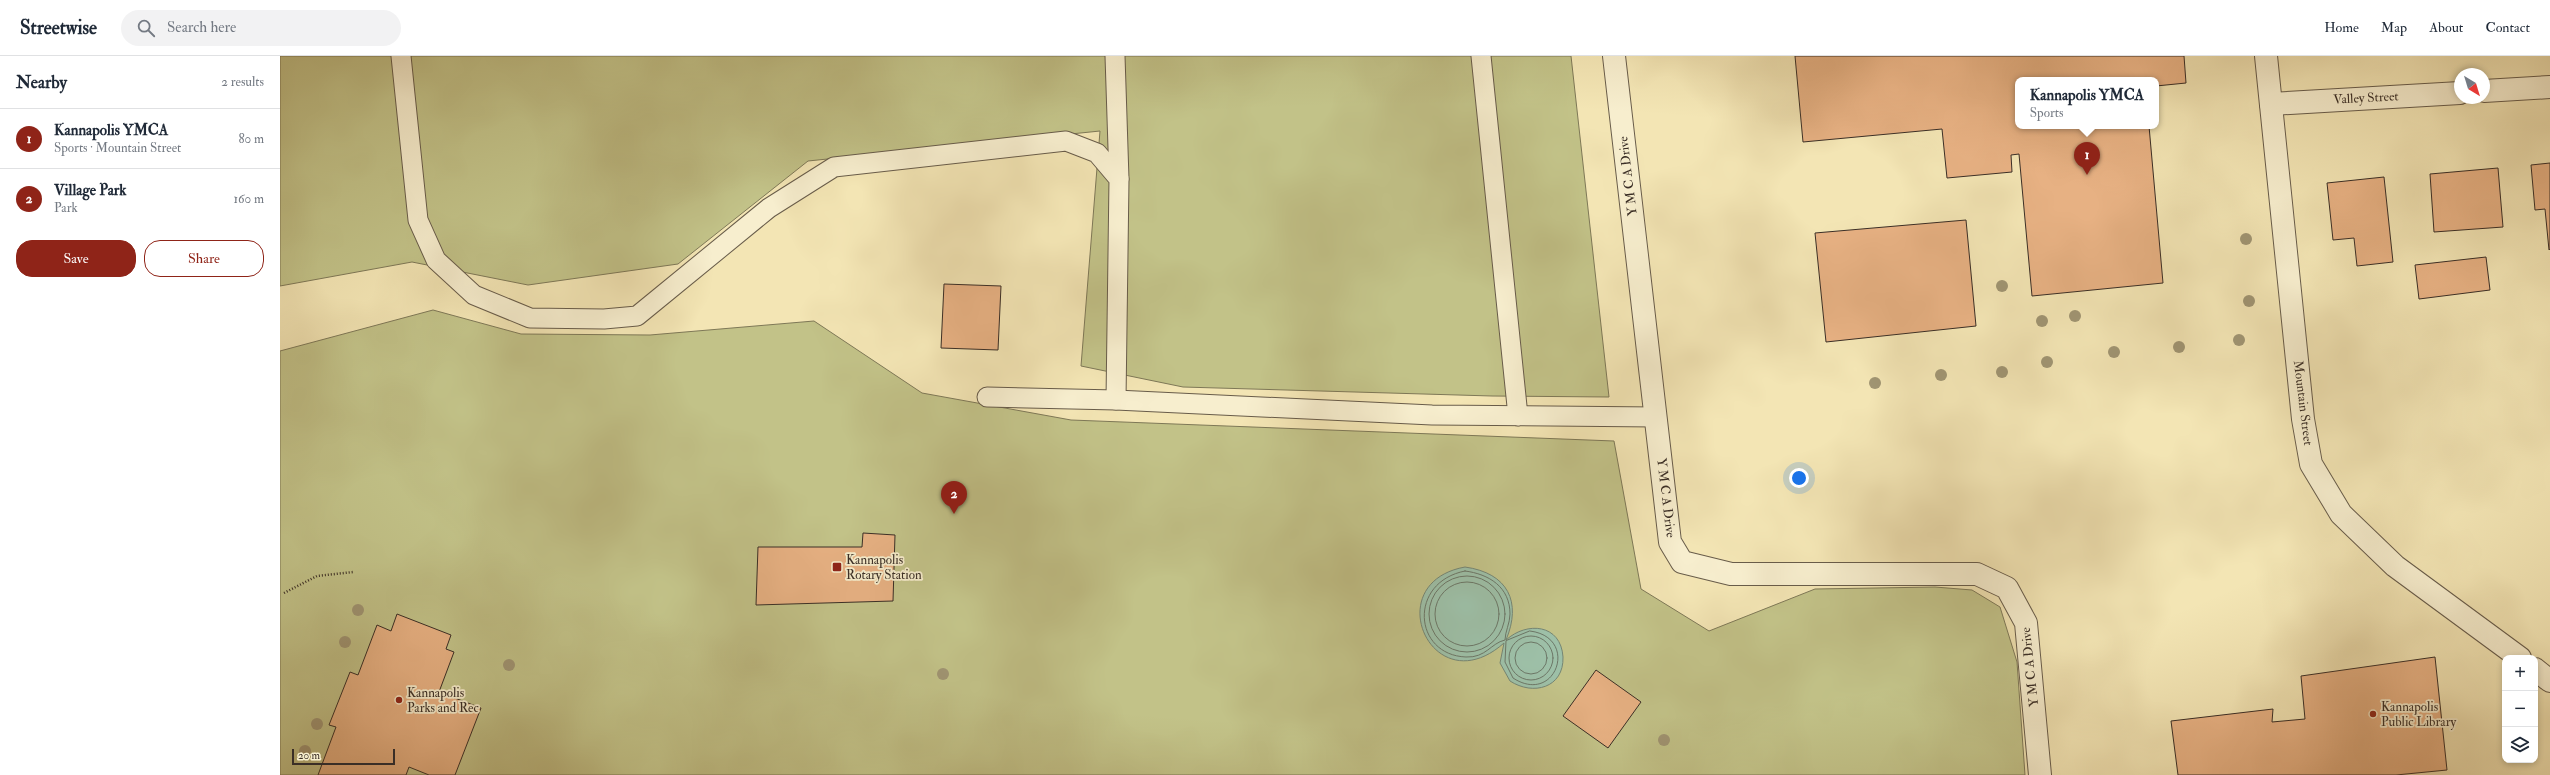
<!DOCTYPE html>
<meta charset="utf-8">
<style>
:root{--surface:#fff;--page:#f2f2f3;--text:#1f2937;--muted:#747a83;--line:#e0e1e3;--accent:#8f2418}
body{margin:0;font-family:"IM FELL Double Pica",serif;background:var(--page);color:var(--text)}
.controls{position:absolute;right:12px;bottom:12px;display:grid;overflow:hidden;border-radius:8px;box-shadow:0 2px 6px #0003}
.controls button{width:36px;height:36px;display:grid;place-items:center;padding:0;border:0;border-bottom:1px solid var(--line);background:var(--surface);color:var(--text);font:20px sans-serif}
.compass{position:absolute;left:2174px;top:12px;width:36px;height:36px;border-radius:50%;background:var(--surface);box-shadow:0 2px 6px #0003;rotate:142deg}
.scale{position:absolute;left:12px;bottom:10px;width:103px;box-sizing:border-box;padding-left:4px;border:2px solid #3a2e26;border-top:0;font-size:11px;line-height:14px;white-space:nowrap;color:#3a2e26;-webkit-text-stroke:3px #f7eece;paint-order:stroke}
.you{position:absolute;left:1519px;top:422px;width:14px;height:14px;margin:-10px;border:3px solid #fff;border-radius:50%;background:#1a73e8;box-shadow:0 0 0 6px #1a73e833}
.badge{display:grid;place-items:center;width:26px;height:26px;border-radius:50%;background:var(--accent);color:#fff;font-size:13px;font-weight:700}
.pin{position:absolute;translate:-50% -33px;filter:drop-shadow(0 1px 2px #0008)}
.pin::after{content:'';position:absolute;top:21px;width:14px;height:12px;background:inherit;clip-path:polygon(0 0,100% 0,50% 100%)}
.popup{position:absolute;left:1735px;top:21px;width:144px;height:52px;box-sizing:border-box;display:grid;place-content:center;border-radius:8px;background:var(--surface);filter:drop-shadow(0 1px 3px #0005);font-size:13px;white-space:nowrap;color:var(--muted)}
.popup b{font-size:15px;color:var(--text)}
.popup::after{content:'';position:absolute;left:50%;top:100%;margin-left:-8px;border:8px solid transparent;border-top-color:var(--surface)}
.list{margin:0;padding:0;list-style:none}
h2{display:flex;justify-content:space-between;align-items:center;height:52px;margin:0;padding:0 16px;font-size:17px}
h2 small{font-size:13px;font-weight:400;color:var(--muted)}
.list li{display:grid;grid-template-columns:26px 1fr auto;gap:12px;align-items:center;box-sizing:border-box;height:60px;padding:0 16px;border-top:1px solid var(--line)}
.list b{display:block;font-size:15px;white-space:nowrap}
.list p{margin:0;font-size:13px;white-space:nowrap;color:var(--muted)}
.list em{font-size:13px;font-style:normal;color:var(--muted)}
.actions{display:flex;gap:8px;padding:12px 16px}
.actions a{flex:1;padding:9px 0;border:1px solid var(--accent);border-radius:16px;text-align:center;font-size:14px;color:var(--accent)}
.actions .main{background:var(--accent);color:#fff}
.icon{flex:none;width:22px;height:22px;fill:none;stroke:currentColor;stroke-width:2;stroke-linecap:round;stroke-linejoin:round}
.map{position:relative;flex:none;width:2270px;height:719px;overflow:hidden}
header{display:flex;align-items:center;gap:24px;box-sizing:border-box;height:56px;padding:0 20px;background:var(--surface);border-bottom:1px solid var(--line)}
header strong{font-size:19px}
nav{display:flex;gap:22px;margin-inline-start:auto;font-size:14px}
.search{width:280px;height:36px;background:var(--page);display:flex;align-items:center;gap:10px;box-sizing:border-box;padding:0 14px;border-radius:22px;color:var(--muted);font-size:15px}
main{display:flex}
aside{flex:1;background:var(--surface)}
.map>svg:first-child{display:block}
</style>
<header>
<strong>Streetwise</strong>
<div class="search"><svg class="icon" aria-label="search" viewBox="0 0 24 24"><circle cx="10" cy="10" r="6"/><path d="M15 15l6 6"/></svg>Search here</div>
<nav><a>Home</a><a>Map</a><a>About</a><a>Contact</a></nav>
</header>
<main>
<aside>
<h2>Nearby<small>2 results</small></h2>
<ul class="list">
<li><span class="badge">1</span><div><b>Kannapolis YMCA</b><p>Sports · Mountain Street</p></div><em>80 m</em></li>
<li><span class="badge">2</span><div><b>Village Park</b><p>Park</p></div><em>160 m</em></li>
</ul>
<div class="actions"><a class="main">Save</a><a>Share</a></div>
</aside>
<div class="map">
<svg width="2270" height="719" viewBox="0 0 2270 719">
<rect width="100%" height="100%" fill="#f3e5b4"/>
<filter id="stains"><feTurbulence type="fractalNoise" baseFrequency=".005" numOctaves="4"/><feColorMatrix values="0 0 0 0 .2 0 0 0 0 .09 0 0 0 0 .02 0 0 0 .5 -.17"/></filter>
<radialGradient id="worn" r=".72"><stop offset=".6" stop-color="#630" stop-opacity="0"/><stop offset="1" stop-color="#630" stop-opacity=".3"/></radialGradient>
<g fill="#c2c288" stroke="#7e7857">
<path d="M0,0h1291l38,341 -117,-1 -309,-9 -102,-21 19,-235 -292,30 -130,103 -150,21 -116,-23 -132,24z"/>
<path d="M153,254l88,24 129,1 164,-14 108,72 149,27 543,21 27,148 68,42 106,-42 120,-2 37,3 28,17 17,55 8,113h-1745v-424z"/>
</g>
<path fill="#9dc0a8" stroke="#758674" d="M1185,511c43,6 57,35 41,73 21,-19 55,-16 57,17 1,31 -30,39 -53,24l-10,-18 4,-20c-71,63 -127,-60 -39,-76z"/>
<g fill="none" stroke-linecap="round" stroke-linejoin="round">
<g stroke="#6c7767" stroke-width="1">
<path d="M1185,515c24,3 45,16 45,43 0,9 -5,18 -5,26 -14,3 -19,18 -39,17 -53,-2 -58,-75 -1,-86z"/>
<circle cx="1187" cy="558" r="38"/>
<circle cx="1187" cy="558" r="32"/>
<path d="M1250,575c50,6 26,75 -17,47l-8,-16 1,-21z"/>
<circle cx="1251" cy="602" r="22"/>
<circle cx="1251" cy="602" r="16"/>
</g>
</g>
<g fill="#e7b183" stroke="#3a2e26">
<path d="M1515,0h389l2,27 -30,3v-6h-138v46h131l14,157 -131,13 -13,-142 -8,1 1,17 -65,6 -5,-49 -139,13z"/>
<path d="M2270,107v86l-1,1 -4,-41 -10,1 -4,-45z"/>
<path d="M2218,112l5,59 -69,5 -4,-58z"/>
<path d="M2104,121l9,85 -36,4 -3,-28 -21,2 -6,-57z"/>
<path d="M1686,164l10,106 -150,16 -11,-109z"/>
<path d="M2206,201l4,33 -71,9 -4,-34z"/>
<path d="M664,228l57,2 -3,64 -57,-2z"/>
<path d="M583,477l32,2 -2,66 -137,4 2,-58h104z"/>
<path d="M117,558l54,21 -5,14 8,3 -15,40 42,16 -26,67h-26l-20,-8 -3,8h-88l18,-48 -7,-2 21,-53 8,3 19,-50 14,6z"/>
<path d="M2155,601l12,113 -51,5h-218l-7,-54 102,-12 -1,13 33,-3 -4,-43z"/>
<path d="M1316,614l45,32 -33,46 -45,-32z"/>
</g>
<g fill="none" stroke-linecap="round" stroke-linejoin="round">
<defs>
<g id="lane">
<path d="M121,0l17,164 18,40 38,35 56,23 74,1 33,-3 132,-108 65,-41 232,-26 31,12 22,26 -3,221"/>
<path d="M835,0l4,123"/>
<path d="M1201,0l37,360"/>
<path d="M707,341l129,3 316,15 224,2"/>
</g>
<g id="street">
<path d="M1334,0l56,486 12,20 49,12h246l30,14 19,35 14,152"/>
<path d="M1986,0l37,363 8,45 30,50 54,52 125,92"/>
<path d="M2204,35l66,-4"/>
<path d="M1991,48l189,-11"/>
<path d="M2255,613l15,12"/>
</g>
</defs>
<use href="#lane" stroke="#685c4a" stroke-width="21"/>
<use href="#street" stroke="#685c4a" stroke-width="24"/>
<path stroke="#3a2e26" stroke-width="2.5" stroke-dasharray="1 2" stroke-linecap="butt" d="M4,537l33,-17 36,-4"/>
<use href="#lane" stroke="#f7eece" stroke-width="19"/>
<use href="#street" stroke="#f7eece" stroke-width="22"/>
</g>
<g fill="#a09573">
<circle cx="1966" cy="183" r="6"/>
<circle cx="1722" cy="230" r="6"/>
<circle cx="1969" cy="245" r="6"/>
<circle cx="1795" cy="260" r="6"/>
<circle cx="1762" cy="265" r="6"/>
<circle cx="1959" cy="284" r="6"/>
<circle cx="1899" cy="291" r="6"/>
<circle cx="1834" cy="296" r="6"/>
<circle cx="1767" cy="306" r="6"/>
<circle cx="1722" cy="316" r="6"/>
<circle cx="1661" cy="319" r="6"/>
<circle cx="1595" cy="327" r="6"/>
<circle cx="78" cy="554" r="6"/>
<circle cx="65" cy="586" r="6"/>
<circle cx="229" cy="609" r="6"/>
<circle cx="663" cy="618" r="6"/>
<circle cx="37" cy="668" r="6"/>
<circle cx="1384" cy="684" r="6"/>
<circle cx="25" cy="695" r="6"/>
</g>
<g fill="#8f2418" stroke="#f7eece" stroke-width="1.5">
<rect x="552" y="506" width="10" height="10" rx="2"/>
<circle cx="119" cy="644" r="4"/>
<circle cx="2093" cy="658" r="4"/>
</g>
<g text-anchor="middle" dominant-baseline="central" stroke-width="3.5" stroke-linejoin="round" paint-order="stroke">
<g font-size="13" fill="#3a2e26" stroke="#f7eece">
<text transform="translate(2086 42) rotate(-3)">Valley Street</text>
<text transform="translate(1348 120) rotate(-97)">Y M C A Drive</text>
<text transform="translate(2023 347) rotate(83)">Mountain Street</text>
<text transform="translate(1386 442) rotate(83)">Y M C A Drive</text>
<text transform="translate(1750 611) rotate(-96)">Y M C A Drive</text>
</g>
<g font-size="13" fill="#3a2e26" stroke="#f7eece" text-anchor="start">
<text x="566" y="504">Kannapolis<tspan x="566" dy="15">Rotary Station</tspan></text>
<text x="127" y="637">Kannapolis<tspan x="127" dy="15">Parks and Rec</tspan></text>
<text x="2101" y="651">Kannapolis<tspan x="2101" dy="15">Public Library</tspan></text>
</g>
</g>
<rect width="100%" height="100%" filter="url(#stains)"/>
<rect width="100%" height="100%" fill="url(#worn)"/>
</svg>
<div class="controls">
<button>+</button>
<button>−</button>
<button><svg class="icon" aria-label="layers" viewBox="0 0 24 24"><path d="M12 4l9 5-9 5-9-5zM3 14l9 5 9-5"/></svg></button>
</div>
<svg class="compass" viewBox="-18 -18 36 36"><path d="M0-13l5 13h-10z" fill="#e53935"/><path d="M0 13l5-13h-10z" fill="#747a83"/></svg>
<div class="scale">20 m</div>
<div class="you"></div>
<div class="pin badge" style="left:1807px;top:119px">1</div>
<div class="popup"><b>Kannapolis YMCA</b>Sports</div>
<div class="pin badge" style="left:674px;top:458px">2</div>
</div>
</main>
